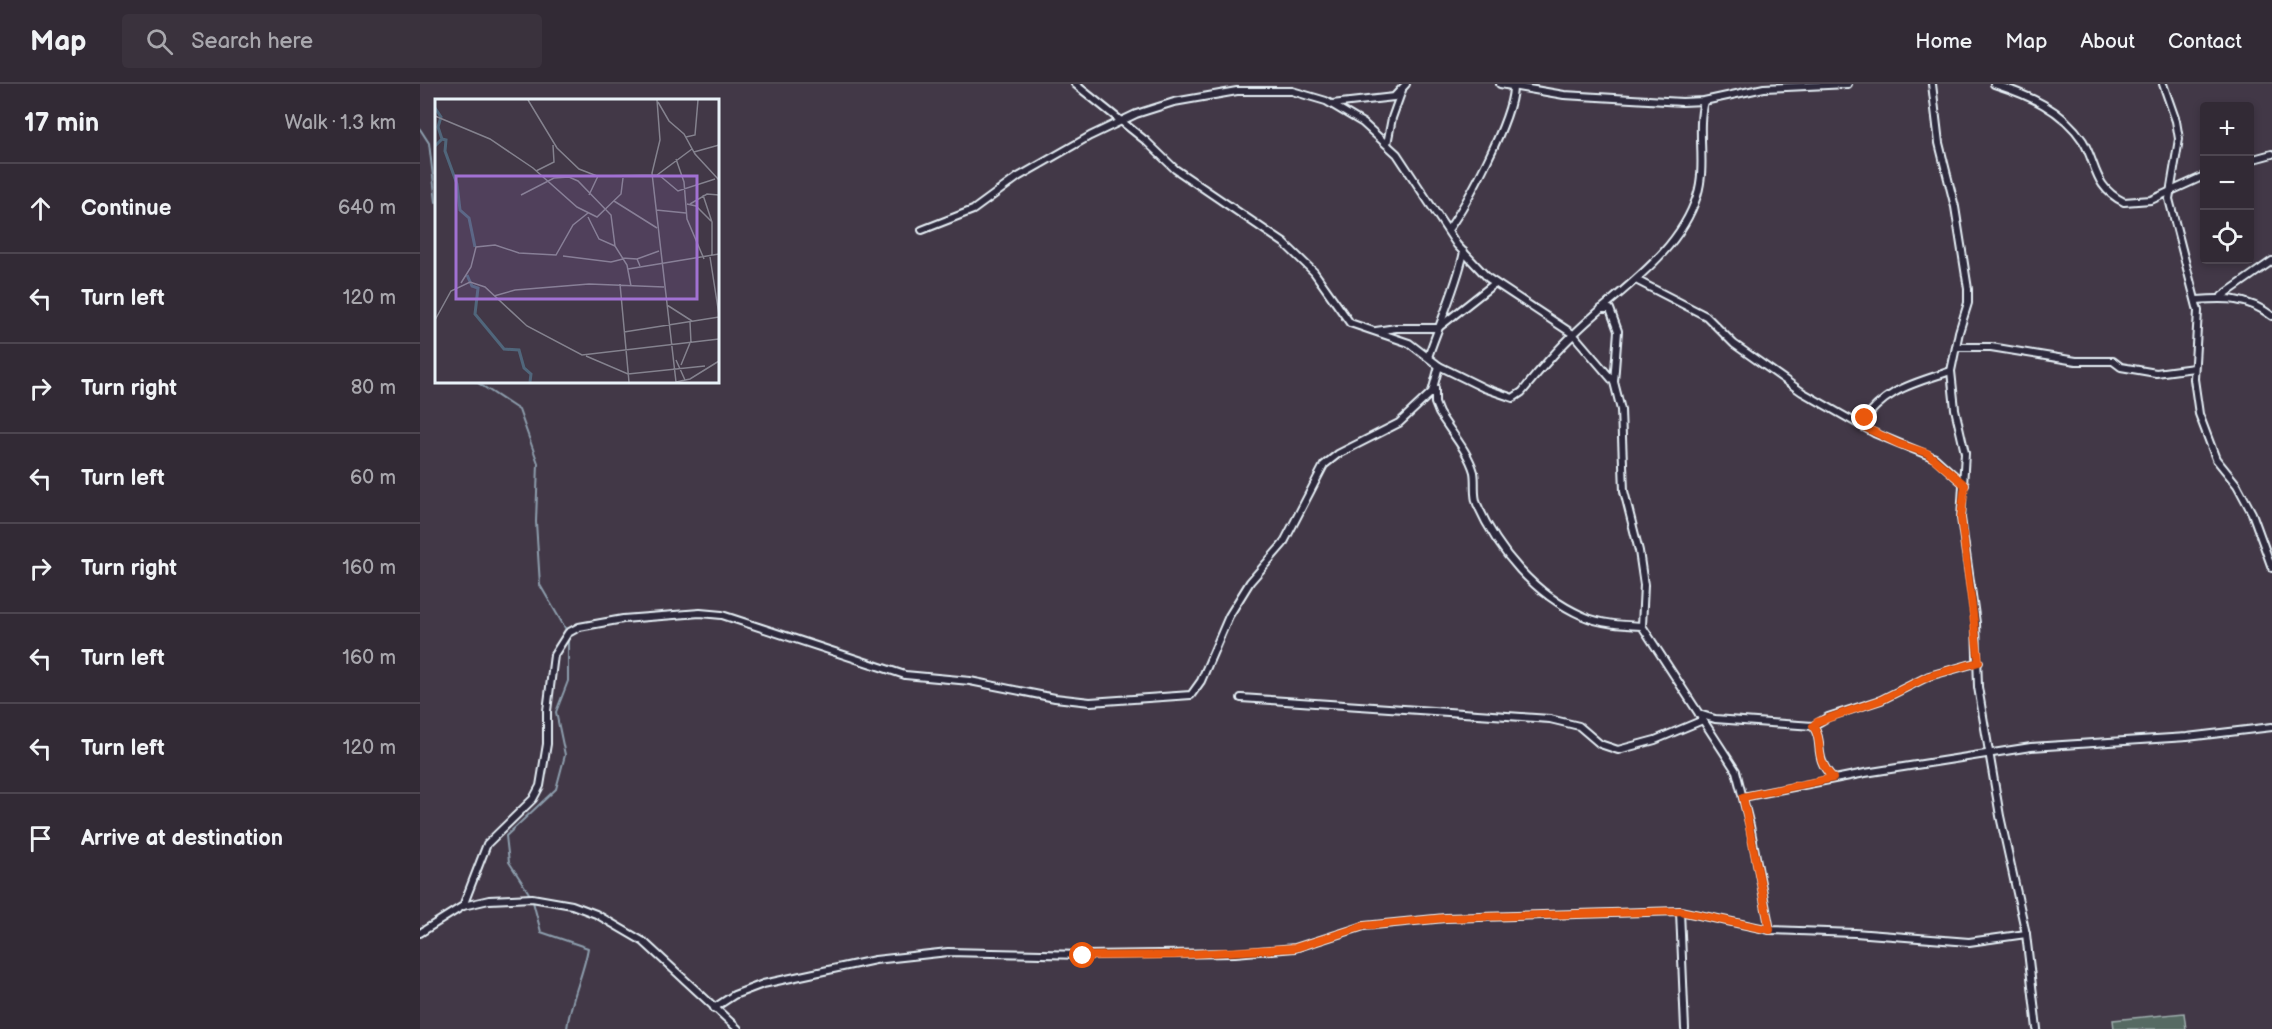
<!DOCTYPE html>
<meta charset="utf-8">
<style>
:root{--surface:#322a35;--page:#3a323d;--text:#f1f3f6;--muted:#a8a7ad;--line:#4d4650}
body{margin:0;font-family:"Balsamiq Sans",sans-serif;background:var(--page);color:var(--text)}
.controls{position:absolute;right:18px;top:18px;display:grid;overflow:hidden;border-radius:6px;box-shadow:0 3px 9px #0003}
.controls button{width:54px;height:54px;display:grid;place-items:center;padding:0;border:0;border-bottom:2px solid var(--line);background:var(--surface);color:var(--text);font:30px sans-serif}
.stop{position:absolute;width:18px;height:18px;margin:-14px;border:4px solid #ea580c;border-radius:50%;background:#fff}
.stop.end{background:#ea580c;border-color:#fff;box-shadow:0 2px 6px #0008}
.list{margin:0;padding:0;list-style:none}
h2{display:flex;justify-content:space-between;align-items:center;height:78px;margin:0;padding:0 24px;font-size:26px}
h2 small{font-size:20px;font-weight:400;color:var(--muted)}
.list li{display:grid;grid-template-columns:39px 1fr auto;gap:18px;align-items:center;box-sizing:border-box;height:90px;padding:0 24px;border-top:2px solid var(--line)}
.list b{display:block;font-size:22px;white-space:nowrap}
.list em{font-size:20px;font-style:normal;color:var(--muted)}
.icon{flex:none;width:33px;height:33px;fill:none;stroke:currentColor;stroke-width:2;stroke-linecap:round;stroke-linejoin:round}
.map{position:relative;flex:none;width:1852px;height:945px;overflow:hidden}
header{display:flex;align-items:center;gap:36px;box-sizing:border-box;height:84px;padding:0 30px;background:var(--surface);border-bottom:2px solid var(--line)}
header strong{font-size:28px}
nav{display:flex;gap:33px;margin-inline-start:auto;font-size:21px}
.search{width:420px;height:54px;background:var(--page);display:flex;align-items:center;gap:15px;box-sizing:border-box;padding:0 21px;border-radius:6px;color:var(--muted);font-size:22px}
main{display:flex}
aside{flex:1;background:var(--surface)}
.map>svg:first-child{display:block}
</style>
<header>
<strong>Map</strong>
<div class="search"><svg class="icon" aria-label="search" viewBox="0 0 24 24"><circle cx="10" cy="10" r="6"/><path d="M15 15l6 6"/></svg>Search here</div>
<nav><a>Home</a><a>Map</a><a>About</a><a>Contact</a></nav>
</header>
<main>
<aside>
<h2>17 min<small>Walk · 1.3 km</small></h2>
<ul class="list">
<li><svg class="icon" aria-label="ahead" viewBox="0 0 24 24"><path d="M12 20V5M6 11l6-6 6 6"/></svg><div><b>Continue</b></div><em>640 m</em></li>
<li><svg class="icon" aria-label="left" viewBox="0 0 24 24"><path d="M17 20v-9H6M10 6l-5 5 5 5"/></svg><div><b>Turn left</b></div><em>120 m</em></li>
<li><svg class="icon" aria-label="right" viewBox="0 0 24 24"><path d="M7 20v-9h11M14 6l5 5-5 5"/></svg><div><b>Turn right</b></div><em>80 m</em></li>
<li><svg class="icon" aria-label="left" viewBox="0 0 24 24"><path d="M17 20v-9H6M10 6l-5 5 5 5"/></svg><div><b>Turn left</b></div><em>60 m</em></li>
<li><svg class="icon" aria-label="right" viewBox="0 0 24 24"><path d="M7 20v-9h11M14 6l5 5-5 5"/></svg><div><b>Turn right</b></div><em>160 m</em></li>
<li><svg class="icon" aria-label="left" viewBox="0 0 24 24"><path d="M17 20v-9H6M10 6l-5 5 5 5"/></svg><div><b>Turn left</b></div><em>160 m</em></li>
<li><svg class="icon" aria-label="left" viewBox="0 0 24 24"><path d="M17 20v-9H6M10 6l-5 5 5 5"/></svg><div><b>Turn left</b></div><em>120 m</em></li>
<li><svg class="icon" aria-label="arrive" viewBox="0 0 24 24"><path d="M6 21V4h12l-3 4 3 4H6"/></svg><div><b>Arrive at destination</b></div></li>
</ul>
</aside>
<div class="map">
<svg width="1852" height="945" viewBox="0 0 1852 945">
<rect width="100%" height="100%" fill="#423847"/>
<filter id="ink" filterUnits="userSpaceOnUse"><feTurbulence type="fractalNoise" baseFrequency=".0167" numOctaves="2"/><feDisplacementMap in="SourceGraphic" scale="12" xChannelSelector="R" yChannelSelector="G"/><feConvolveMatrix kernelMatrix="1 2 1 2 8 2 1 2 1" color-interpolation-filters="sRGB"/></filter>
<g filter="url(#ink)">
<path fill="#566a63" stroke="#9faeae" stroke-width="1.5" d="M1764,929l2,16h-72l-1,-9z"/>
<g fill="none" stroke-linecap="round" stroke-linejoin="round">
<g stroke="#8d9ead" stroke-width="2">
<path d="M0,45l9,14 7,59"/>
<path d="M55,297l44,29 19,53 -2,59 4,63 28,48v48l-12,31 9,43 -9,34 -50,47 3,26 23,36 9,34 47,16c-5,29 -18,52 -21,81"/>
</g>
<defs>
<g id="minor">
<path d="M655,0l71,57 29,28 109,74 30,29 36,51 59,20 30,23 45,22 29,10 9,-6c16,-20 33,-40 52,-58 42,-42 104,-78 123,-138 10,-31 -1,-65 7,-95"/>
<path d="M1080,0l64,11 118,7 22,-1 60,-13 84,-4"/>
<path d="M1512,0l7,59 16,64 13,82v14l-9,29 -8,39 4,38 10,44 -4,65 15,105 2,64 22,129 26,118 11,95"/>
<path d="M1574,0c34,11 68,25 89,57 14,23 10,46 41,61l27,-2 53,-24"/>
<path d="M1743,0l13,37 3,18 -10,60 29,112 -4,68 5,35 17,45 21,26 15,28 20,55"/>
<path d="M912,20l62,-7 12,-13"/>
<path d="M967,60l5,-26 10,-28"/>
<path d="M1830,76l22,-6"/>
<path d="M502,146l51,-20 45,-33 72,-41 46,-22 38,-12 63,-11h55l34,10 37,22 34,31 60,91 31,33 85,56 41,48 7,28 3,81 15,60 5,34 -2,41 94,145 14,55 20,104"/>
<path d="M1028,146c19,-27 64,-110 65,-142"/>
<path d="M1216,196l70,36 28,28 68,48 72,41 61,25 30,27"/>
<path d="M1802,212l50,-35"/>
<path d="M1777,216c29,-2 50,-3 75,16"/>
<path d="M1181,225h9l8,22 -4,51"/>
<path d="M956,247l20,-3h42l57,-45"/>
<path d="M1536,263h35l85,14h37l8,6 35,6 38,-5"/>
<path d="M1008,273c12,-35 28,-69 36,-105"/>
<path d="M1015,304v15l4,10c11,18 29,38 35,59 2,11 -1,22 3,32 21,47 58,91 106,112 18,8 39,9 59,10"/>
<path d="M1440,341c25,-36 52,-41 91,-54"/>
<path d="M821,614l309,21 29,7 21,18 18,6 37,-10 48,-20"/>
<path d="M1279,630l16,5 98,7c12,17 -1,30 20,52"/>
<path d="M1393,642l15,-9 53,-17 48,-24 50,-14"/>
<path d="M1323,713l122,-24 166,-26 156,-10 85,-10"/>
<path d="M43,822l24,-62 46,-45 7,-13 7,-42v-33l7,-56 14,-22 11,-6 44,-8 77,-6 22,2 183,60 65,6 85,17 35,4 101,-7 10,-14 28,-65 21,-34 33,-38 41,-79 14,-11 61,-31 33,-31 7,-26"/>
<path d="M1260,827l5,118"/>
<path d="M0,849l43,-27 26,-6 43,-2 40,7 24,9 48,28 94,87"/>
<path d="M294,924l20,-13 29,-11 112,-24 73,-8 135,3 152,-2 60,-5 69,-22 81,-8 235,-7 90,19 85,3 114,9 57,-8"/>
</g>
</defs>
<use href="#minor" stroke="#e8f1f8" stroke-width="10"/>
<use href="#minor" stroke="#2f2a3d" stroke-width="6"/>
</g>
</g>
<g fill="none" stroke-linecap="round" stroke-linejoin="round" filter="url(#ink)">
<path stroke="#ea580c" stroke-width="8" d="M663,872l91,-1 121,-7 69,-22 81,-8 235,-7 90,19 -27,-133 90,-19c-21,-22 -8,-35 -20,-52l4,-4 64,-22 48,-24 50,-14 -18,-144 4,-33 -38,-32 -28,-9 -39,-19 5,-7"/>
</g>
<g transform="translate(15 15)">
<rect width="284" height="284" fill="#423847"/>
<path fill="none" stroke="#50667b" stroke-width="3" d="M0,9l6,9 -3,10 4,12 -7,7M7,40l4,1 -1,11 12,33 3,26 9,8 6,29M32,176l5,11 6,2 -3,26 29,35 15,1 5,18 7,6 -1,8"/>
<path fill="none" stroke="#84828e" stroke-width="1.5" d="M93,1l29,48 22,21 18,7 60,-1 35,-26M222,1l3,40 -8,33 24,209M223,3l11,19 15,13 11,20 24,26M0,17l55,23 43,29 44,39 20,10 24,-23 2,-16M251,38l9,-2 3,-35M259,53l25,-7M241,60l8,23 3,37 17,40M101,72l18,-9 -1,-17M224,76l19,16 37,-12M86,96l33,-17 15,-1 9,4 33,34 4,31 12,19 4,21M154,96l9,-19M268,96l9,27v34M179,102l43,27M252,105l9,2 15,15M255,105l17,-10 12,1M221,111l30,3M153,118l11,22 16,7M128,157l48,6 12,-3M275,158l9,58M187,159l15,1 3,7M202,160l22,-8M193,170l91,-15M26,184l10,-16 5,-20 19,-2 24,8 37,2 17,-30 15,-12M185,185l9,98M59,197l21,-6 74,-6 75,3M232,206l25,16M0,221l16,-29 19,-9 15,5 42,39 55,29 137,-16M255,223l1,21M189,233l95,-15M151,257l42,18 77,-8M241,261l9,20M246,266l9,-22M241,283l14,-3 29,-18"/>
<path fill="#a171d3" fill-opacity="0.15" stroke="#a171d3" stroke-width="3" d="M21,77h241v123h-241z"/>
<rect width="284" height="284" fill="none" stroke="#e8f1f8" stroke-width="3"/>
</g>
</svg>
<div class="controls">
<button>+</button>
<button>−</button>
<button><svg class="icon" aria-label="locate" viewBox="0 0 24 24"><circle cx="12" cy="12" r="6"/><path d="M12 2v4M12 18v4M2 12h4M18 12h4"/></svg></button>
</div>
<div class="stop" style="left:663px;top:872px"></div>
<div class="stop end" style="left:1445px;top:334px"></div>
</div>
</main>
